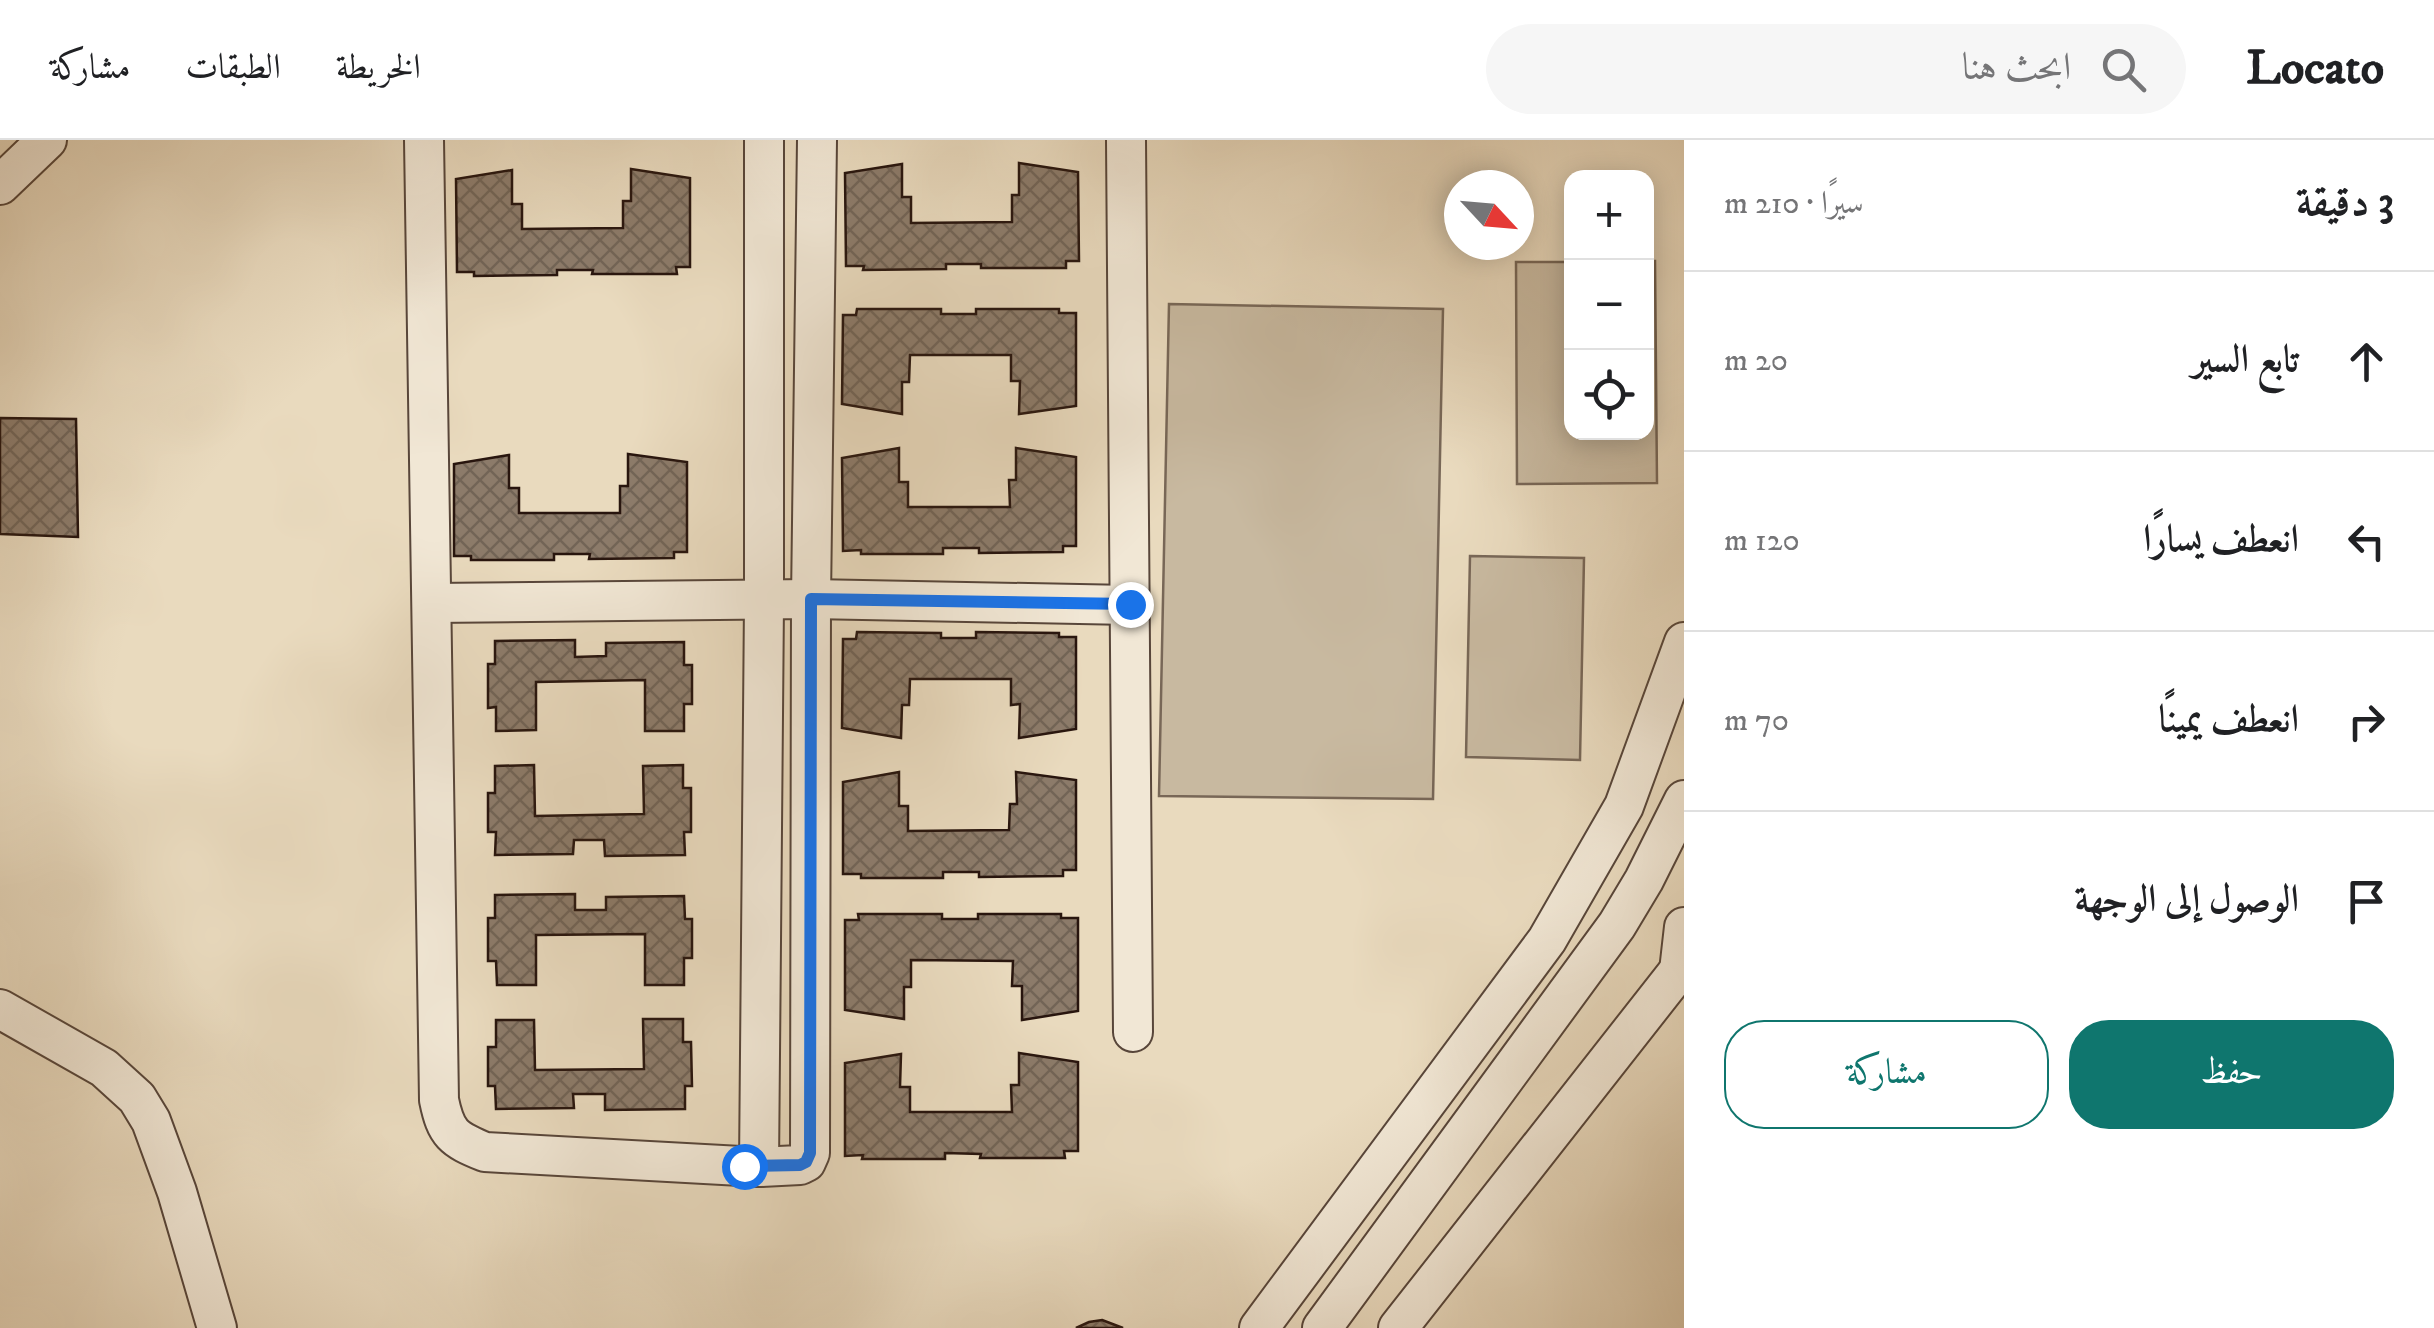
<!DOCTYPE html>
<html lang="ar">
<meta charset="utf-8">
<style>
:root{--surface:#fff;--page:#f6f6f6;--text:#202124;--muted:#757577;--line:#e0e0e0;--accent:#0f766e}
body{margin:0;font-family:"IM FELL DW Pica",Amiri,serif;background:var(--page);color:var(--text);direction:rtl}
.controls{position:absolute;right:30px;top:30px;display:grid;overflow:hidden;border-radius:20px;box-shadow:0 5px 25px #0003}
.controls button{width:90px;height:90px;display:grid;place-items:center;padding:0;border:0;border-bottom:2px solid var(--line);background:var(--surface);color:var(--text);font:50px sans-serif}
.compass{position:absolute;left:1444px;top:30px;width:90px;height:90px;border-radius:50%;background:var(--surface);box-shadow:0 5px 25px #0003;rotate:116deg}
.stop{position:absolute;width:30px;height:30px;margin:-22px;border:8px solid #1a73e8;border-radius:50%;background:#fff}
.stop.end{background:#1a73e8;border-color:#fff;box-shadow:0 2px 10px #0008}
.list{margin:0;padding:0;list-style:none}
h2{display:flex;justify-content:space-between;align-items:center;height:130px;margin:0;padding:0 40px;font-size:42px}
h2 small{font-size:32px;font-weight:400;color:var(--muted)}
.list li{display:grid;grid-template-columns:65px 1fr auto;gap:30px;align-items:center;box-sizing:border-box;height:180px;padding:0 40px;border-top:2px solid var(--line)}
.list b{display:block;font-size:38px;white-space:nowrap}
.list em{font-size:32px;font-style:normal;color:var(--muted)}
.actions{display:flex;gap:20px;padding:30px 40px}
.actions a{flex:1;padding:22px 0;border:2px solid var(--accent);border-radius:40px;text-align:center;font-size:35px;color:var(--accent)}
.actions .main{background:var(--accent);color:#fff}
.icon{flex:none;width:55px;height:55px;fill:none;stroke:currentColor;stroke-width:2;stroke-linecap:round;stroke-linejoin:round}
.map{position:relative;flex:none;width:1684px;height:1188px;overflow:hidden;direction:ltr}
header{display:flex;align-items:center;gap:60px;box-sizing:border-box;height:140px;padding:0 50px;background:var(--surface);border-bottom:2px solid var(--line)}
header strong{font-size:48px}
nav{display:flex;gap:55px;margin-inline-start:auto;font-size:35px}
.search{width:700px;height:90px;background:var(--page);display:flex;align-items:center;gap:25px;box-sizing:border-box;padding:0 35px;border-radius:55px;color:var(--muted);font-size:38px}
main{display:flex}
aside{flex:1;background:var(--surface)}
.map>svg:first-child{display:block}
</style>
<header>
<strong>Locato</strong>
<div class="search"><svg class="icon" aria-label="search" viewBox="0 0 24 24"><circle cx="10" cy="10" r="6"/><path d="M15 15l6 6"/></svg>ابحث هنا</div>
<nav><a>الخريطة</a><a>الطبقات</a><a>مشاركة</a></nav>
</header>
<main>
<aside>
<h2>3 دقيقة<small>سيرًا · 210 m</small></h2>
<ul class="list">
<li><svg class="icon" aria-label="ahead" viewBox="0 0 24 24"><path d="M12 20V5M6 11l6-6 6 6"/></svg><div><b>تابع السير</b></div><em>20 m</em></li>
<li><svg class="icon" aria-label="left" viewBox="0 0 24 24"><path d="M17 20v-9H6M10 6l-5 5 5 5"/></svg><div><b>انعطف يسارًا</b></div><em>120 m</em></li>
<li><svg class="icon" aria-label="right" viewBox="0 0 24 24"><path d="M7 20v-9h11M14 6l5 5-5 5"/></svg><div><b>انعطف يمينًا</b></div><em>70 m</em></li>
<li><svg class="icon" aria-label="arrive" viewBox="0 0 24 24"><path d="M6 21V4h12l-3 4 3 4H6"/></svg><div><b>الوصول إلى الوجهة</b></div></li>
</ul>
<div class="actions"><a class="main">حفظ</a><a>مشاركة</a></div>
</aside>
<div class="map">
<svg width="1684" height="1188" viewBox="0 0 1684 1188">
<defs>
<pattern id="building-cross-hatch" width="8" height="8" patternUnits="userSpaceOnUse" patternTransform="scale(2.5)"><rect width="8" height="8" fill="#8c7b6a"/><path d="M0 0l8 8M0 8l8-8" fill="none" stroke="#726456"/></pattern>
</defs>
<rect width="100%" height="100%" fill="#e9dabe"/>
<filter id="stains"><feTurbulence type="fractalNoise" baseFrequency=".002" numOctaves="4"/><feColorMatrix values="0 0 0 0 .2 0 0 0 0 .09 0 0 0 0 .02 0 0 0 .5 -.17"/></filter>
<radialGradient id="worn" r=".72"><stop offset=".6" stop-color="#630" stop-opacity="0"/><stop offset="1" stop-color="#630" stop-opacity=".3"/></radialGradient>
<g fill="#c8b9a0" stroke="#786757" stroke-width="2.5">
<path d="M1647,121h8l2,222 -140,1 -1,-222h55l1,170h74z"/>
<path d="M1169,164l274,5 -10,490 -274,-3z"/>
<path d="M1470,416l114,2 -4,202 -114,-3z"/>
</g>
<g fill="url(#building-cross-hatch)" stroke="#28150e" stroke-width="2.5">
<path d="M1019,23l59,9 1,89h-13v7h-85v-4h-35v5l-83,1 1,-4h-18l-1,-93 57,-9v33h9v26l101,-1v-27h7z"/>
<path d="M631,29l59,9v89h-14l1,7h-85l1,-4h-36v5l-83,1v-4h-17l-1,-93 56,-9v34h10v25l101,-1v-27h8z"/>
<path d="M857,169h84v5h35v-5h83v4h17v93l-57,8 1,-33h-9v-26h-101l-1,27h-7v32l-60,-10 1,-89h13z"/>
<path d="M0,278l76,1 2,118 -78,-3z"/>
<path d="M899,308v34h9v25h102l-1,-27h7v-32l60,9v89h-13v6l-84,1v-5h-36v6h-82v-4l-18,1 -1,-93z"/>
<path d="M628,314l59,8v90h-13v6l-85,1 1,-5h-36v6h-83v-4h-17v-92l55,-9v33h10v25h101v-27h8z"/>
<path d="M857,492l84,1v5h35v-6l83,1v4h17v92l-57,9 1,-34 -9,1v-26h-101l-1,26h-7l-1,33 -59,-10 1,-89h13z"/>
<path d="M575,500v17l31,-1v-13l78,-1v23h8v39h-8v27h-39v-51l-109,2v48l-40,1v-24l-8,1v-44h7v-23z"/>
<path d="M534,625l1,51 109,-2 -1,-48 40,-1v23h8v44h-7l1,23 -80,1 -1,-16h-30l-1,14 -78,1 1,-23h-8v-39h7v-27z"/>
<path d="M899,632v34h9v25l101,-1 1,-26h7l-1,-32 60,8v90h-13v6l-84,1v-5h-36v6h-82v-4h-18v-92z"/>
<path d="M575,754v16h31v-13l78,-1 1,23h7v39h-8v27h-39v-51l-109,1v50h-39l-1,-24h-8v-43h7v-23z"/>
<path d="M858,774h84v5h36v-5h83v4h17v93l-56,9v-34h-10l1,-25 -102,-1v27h-7v32l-59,-9v-90h14z"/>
<path d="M643,879h40v23h8l1,44h-7v23l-80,1v-16h-32l1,14 -78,1 -1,-23h-7v-39h8v-27h38l1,50 109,-1z"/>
<path d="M1019,913l59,9v89h-14l1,7h-85l1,-4 -36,-1v6h-83l1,-4 -18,1v-93l56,-9 -1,33h10v25h102l-1,-27h8z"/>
<path d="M1102,1180l21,8h-47l13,-6z"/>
</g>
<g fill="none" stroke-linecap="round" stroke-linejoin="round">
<defs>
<g id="minor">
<path d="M424,0l15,960c7,34 14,39 46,52l274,15 41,-2 6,-3 4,-9 1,-554 6,-459"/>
<path d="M1126,0l7,892"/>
<path d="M0,45l47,-45"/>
<path d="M432,463l379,-4 319,6"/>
<path d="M1679,831l5,-44"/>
<path d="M0,869l104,59 33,30 14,23 26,71 40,136"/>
<path d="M759,1027l5,-565v-462"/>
<path d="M1259,1188l288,-388 77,-134 60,-164"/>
<path d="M1322,1188l295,-403 27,-45 40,-80"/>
<path d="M1398,1188l286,-364"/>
</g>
</defs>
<use href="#minor" stroke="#58463a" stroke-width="42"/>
<use href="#minor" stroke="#f1e7d5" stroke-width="38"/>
</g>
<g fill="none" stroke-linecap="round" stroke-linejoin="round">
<path stroke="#1a73e8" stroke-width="12" d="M744,1026l56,-1 6,-3 4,-9 1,-554 319,5"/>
</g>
<rect width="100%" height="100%" filter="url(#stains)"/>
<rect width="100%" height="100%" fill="url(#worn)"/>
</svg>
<div class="controls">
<button>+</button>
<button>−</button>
<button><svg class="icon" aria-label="locate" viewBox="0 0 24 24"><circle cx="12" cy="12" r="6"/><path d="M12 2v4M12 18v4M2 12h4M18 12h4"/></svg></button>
</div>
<svg class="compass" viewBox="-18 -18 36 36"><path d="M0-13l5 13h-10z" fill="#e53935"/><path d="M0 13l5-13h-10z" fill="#757577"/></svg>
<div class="stop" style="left:744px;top:1026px"></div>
<div class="stop end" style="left:1130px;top:464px"></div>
</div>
</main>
